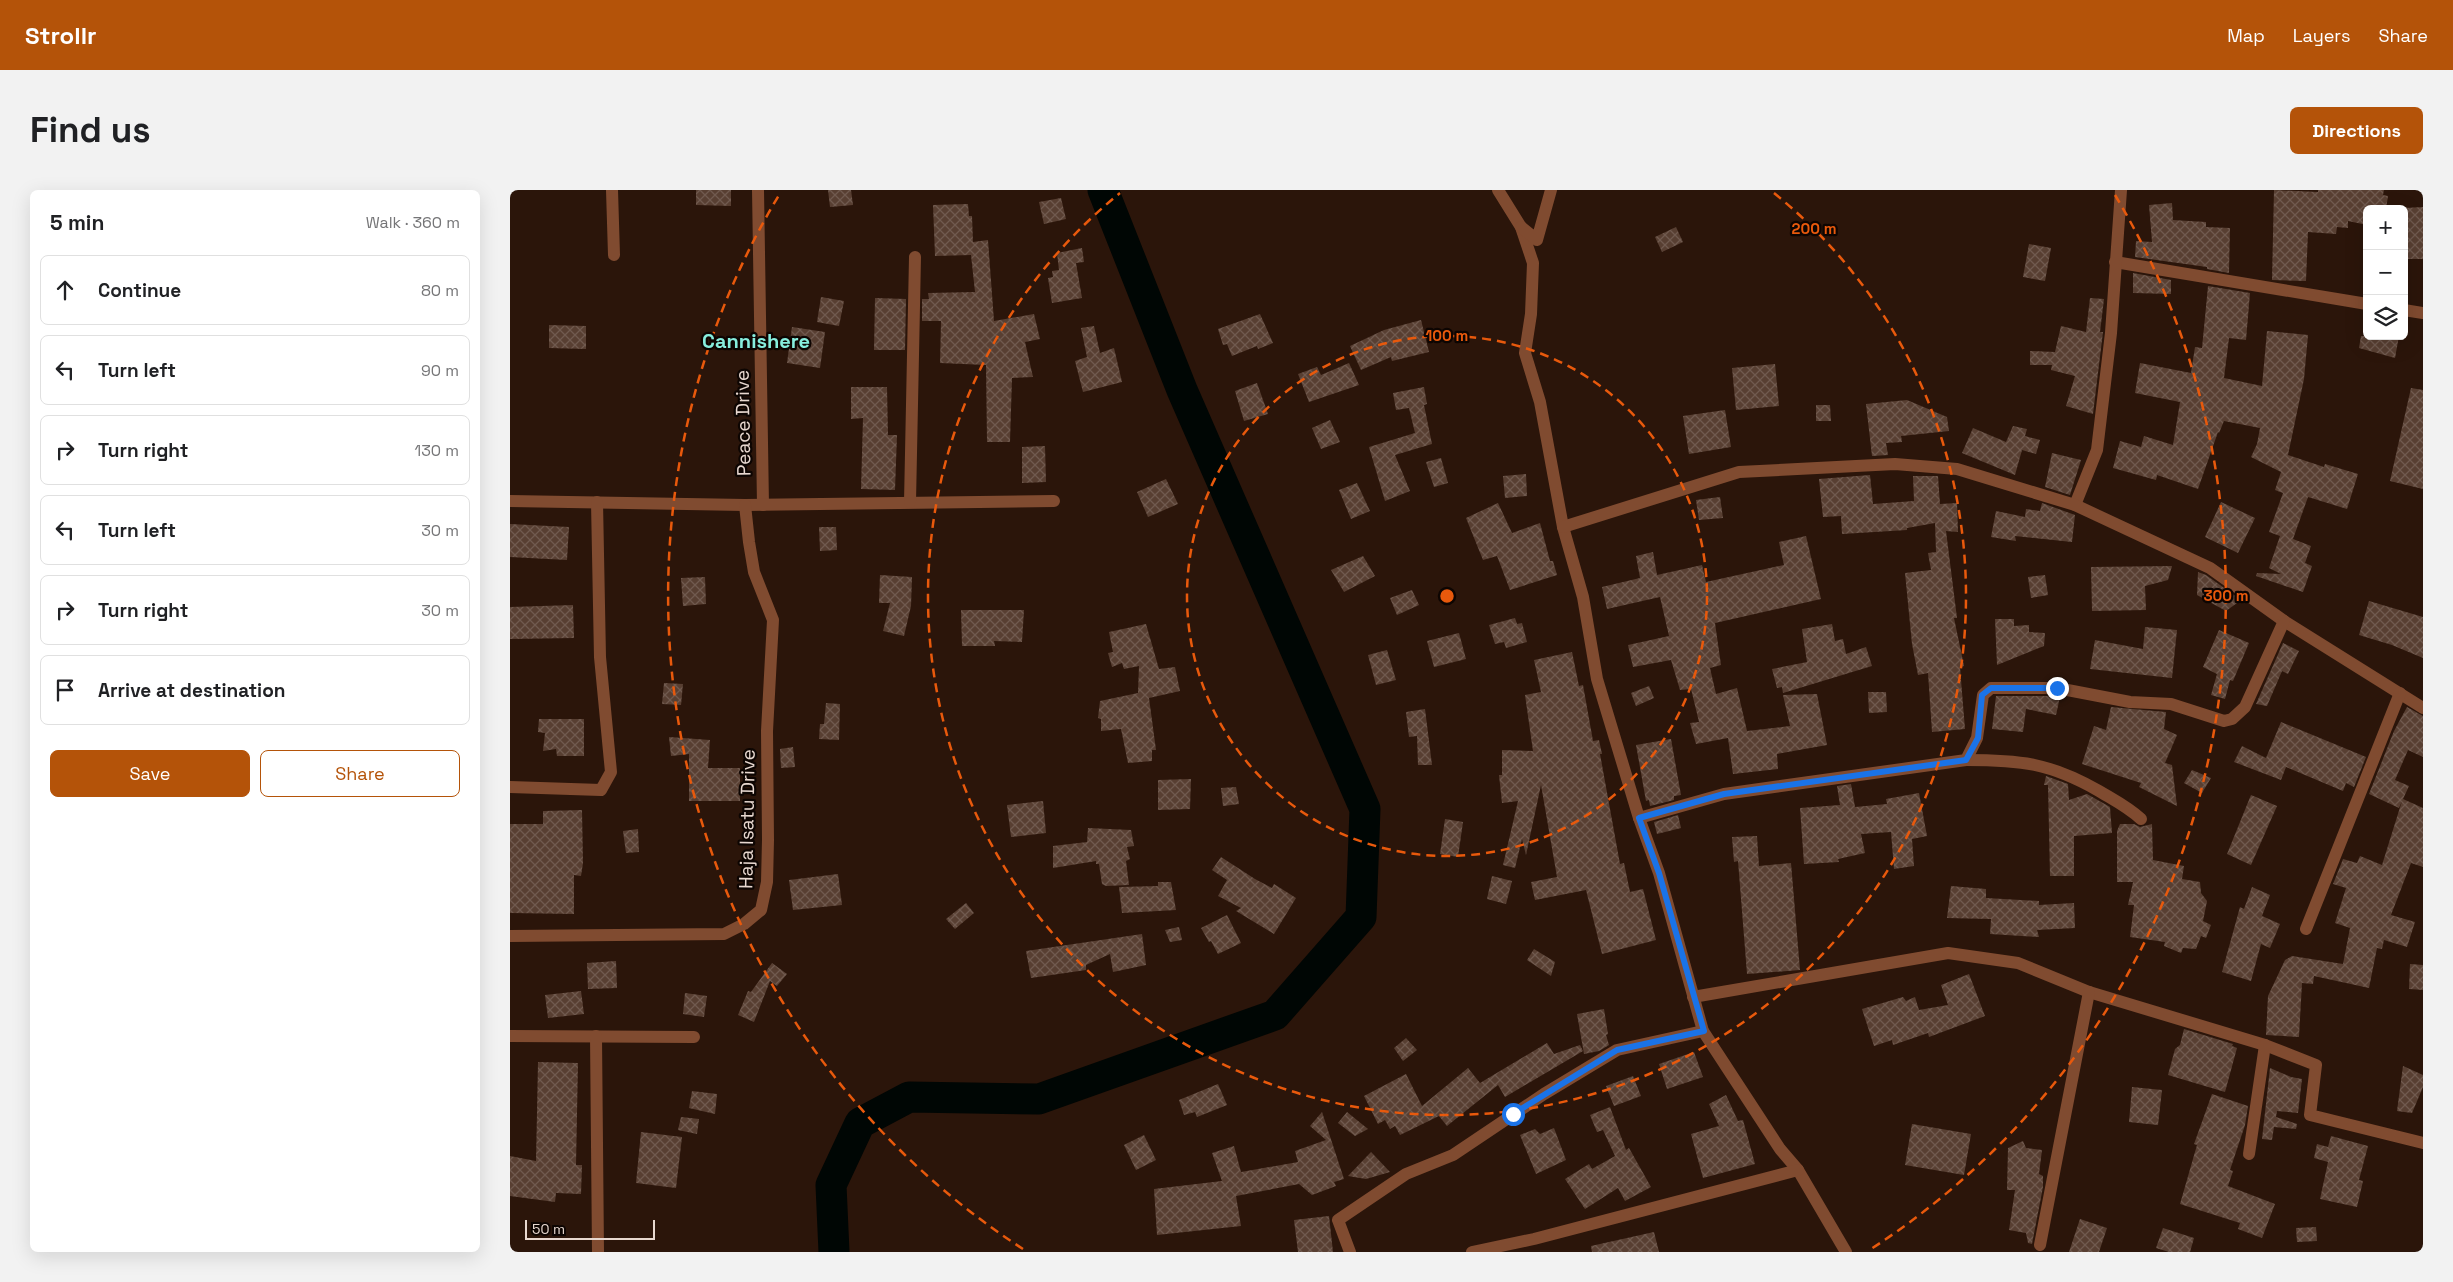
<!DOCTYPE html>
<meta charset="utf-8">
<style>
:root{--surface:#fff;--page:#f2f2f2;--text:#202124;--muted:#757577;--line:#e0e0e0;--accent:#b45309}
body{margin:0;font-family:"Space Grotesk",sans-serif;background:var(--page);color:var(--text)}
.controls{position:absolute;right:15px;top:15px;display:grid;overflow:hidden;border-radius:8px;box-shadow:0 5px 20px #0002}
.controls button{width:45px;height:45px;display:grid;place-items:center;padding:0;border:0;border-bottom:1px solid var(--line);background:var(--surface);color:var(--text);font:25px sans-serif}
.scale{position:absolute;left:15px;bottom:12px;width:130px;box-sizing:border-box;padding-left:5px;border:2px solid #e8d8d0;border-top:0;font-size:14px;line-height:18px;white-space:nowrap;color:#e8d8d0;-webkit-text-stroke:4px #0d0502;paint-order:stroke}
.stop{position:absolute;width:15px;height:15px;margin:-11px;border:4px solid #1a73e8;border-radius:50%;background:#fff}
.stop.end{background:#1a73e8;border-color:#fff;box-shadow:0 1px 5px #0008}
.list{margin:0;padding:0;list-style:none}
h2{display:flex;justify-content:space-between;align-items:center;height:65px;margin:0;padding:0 20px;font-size:21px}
h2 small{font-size:16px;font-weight:400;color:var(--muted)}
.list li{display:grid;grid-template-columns:32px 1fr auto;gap:15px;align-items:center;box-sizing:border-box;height:70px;margin:0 10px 10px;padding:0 10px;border:1px solid var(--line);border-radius:8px}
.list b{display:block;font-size:19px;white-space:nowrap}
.list em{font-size:16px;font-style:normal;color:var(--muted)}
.actions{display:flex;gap:10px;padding:15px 20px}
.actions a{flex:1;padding:11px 0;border:1px solid var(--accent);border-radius:8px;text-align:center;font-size:18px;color:var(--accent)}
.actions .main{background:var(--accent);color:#fff}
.icon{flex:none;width:28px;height:28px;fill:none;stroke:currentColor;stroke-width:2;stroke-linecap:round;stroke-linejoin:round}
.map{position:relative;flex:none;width:1913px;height:1062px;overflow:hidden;border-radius:8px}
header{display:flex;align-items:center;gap:30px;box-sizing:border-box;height:70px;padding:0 25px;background:var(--accent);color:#fff}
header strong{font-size:24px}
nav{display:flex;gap:28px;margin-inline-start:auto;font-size:18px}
.intro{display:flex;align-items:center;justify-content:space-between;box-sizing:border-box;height:120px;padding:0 30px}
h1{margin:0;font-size:35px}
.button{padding:12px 22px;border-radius:8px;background:var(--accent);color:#fff;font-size:18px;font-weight:700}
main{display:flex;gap:30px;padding:0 30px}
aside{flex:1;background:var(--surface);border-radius:8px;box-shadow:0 5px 20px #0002}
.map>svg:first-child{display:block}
</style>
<header>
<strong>Strollr</strong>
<nav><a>Map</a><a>Layers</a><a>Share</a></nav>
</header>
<div class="intro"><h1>Find us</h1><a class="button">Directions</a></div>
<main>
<aside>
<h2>5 min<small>Walk · 360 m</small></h2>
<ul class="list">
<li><svg class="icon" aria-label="ahead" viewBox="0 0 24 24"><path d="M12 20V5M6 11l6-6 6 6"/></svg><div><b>Continue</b></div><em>80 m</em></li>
<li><svg class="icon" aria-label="left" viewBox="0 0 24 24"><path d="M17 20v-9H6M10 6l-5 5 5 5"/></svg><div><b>Turn left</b></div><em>90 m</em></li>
<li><svg class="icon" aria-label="right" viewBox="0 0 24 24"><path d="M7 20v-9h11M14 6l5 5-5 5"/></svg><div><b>Turn right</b></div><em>130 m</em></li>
<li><svg class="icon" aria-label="left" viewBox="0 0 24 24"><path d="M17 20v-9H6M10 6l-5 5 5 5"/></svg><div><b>Turn left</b></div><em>30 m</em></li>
<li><svg class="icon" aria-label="right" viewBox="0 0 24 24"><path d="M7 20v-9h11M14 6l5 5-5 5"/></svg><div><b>Turn right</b></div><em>30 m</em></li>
<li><svg class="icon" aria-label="arrive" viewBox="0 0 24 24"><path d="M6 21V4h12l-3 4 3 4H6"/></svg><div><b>Arrive at destination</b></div></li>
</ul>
<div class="actions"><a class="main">Save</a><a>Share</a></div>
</aside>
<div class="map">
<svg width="1913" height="1062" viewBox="0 0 1913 1062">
<defs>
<pattern id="building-cross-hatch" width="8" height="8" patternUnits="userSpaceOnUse" patternTransform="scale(1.25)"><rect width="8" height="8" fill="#583f32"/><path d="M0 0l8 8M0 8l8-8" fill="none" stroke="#705a4f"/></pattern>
</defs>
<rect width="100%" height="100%" fill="#2b150a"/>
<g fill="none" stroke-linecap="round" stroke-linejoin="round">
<path stroke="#000604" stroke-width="31" d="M324,1062l-3,-67 29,-62 49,-26 130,2 236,-84 86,-98 4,-108 -183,-419 -79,-200"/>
</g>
<g fill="url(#building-cross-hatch)">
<path d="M186,0h35v16l-35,-1z"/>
<path d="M318,0h23l2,15 -23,2z"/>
<path d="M1764,0l44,2v-2h66l-1,5 5,1 -2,13h-19v16l-19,-4v7l-11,-1 -1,7 -28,-2 -2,49 -34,-1z"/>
<path d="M551,8l5,21 -22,5 -5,-22z"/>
<path d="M1662,13l1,17 33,2v5l24,1 -1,45 -22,-4v-2l-72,-10 1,-16 16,1 -3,-37z"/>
<path d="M458,14l1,12h3l1,26 15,-2 6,81 40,-7 6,25 -15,3 8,35 -21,1 -2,64h-23l-1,-77 -46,-2 1,-42h-19v-22h7l-1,-6 47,-1 -4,-37 -36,1 -2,-51z"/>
<path d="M1913,17v52h-19v-51z"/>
<path d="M1166,37l7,15 -21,10 -7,-15z"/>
<path d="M1519,54l22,4 -6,33 -22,-4z"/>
<path d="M572,58l2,14 -8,1 6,35 -30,5 -4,-25 5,-1 -1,-6 7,-1 -2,-17z"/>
<path d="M1623,83l38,7v14l-38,-1z"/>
<path d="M1698,96l42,7 -4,47 -17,-2 -5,40 38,8 5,-55 41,4 -4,44 -16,76 36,12 1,-3 33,10 -11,35 -39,-12 -15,42 18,7 -6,17 7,3 -9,26 -47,-16 1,-3 24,1 -12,-6 11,-32 -11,-4 14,-39 -8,-3 6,-18 -30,-15 6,-13 3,-16 -36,-7 -5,12 -1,-1 -20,57 -41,-14 -1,5 -43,-12 7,-27 21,6 3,-11 29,9 7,-43 -45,-9 5,-30 51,10 4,-26 7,1z"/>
<path d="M311,107l23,4 -5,25 -22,-4z"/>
<path d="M365,108l31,1 -1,51h-31z"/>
<path d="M1580,108l14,1 -4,33h3l-10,82 -27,-8 9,-30 -24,-6 1,-5h-22v-14l25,1 6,-26 25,6z"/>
<path d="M750,124l13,29 -15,6 -1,-3 -25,10 -5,-12 -4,1 -5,-16z"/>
<path d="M911,130l8,32 -37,9 -1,-4 -30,13 -11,-24 34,-16z"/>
<path d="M39,135l37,1v23l-37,-1z"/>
<path d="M584,136l6,27 14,-5 8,34 -39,10 -8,-31 12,-4 -6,-29z"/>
<path d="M282,137l33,5 -5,36 -33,-5z"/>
<path d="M1851,146h38l-4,22 -36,-10z"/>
<path d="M839,173l10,22 -50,17 -11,-28 19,-7 4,8z"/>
<path d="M1265,174l4,42 -43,4 -4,-42z"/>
<path d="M747,193l11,31 -24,7 -9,-30z"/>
<path d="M341,197h36l1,48h9l-2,55 -34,-1 2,-71 -12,1z"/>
<path d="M914,197l3,17 -3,1 8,39 -37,11 15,36 -25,10 -16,-54 46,-14 -6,-25 -13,2 -3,-17z"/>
<path d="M1901,198l12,2v99l-33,-8z"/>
<path d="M1397,210l40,17 2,14 -48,5 1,6 -16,1 2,12 -16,1 -6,-52z"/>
<path d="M1306,215h14l1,16h-15z"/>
<path d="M1215,220l6,37 -42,7 -6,-38z"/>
<path d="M820,230l10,22 -19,7 -9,-21z"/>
<path d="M1503,236l14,3 -2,7 15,4 -4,14 -14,-4 -7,25 -53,-22 11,-25 33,14z"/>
<path d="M535,256l1,36 -24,1v-36z"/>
<path d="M1542,263l29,7 -11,35 -25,-8z"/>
<path d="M931,268l7,25 -14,4 -8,-25z"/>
<path d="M1016,284l1,22 -22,2 -2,-22z"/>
<path d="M1360,285l3,29 41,-3 -1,-25h25l2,28 17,-1 1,29 -12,-1 11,87h-3l10,48 -4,1 1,12 -2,1h2l4,49 -33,3 -4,-59 -10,2 -6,-31 -7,-71 26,-3 -3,-17 8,-1 -1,-29 -28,5v2l-65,4 -1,-18 -18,1 -4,-38z"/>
<path d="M656,289l12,25 -30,13 -11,-25z"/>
<path d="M847,293l13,28 -19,8 -12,-29z"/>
<path d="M1210,307l3,21 -24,2 -3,-20z"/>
<path d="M1711,312l34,16 -17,35 -33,-16z"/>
<path d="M988,313l14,30 28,-10 10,38h3l4,14 -47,15 -13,-34 -14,4 -17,-42z"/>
<path d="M1532,313l33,12 -3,27 -57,-6 1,5 -25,-4 5,-26 29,6 1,-8 14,2z"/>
<path d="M0,334l59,3 -2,33 -57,-3z"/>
<path d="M309,337h17l1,23 -17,1z"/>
<path d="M1296,346l15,63 -106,24 6,42 -11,3 6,26 21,-6 10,43 43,-5 -7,-31 34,-1 10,51 -50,9 1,15 -45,5 -5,-36 -32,6 -6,-21 9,-1 -8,-33 -11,1 -9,-30 -38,7 -5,-22 41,-9 -9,-39 -53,12 -5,-22 38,-9 -4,-22 17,-4 4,23 45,-10 4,17 78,-17 -5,-23z"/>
<path d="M853,366l12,20 -31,16 -13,-22z"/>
<path d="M1662,376l-4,14 -23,6 1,24 -54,1 -1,-44z"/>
<path d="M1688,382l8,3 35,25 -15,11 -29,-16z"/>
<path d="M370,385l32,2 -1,29 -7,30 -21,-5 7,-28h-11z"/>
<path d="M1535,385l3,20 -17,3 -3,-21z"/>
<path d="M195,387l1,27 -23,2 -2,-28z"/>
<path d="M902,400l7,15 -22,10 -7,-17z"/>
<path d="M1859,411l54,16v41l-31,-13 -33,-10z"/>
<path d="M63,415l1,33 -64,1v-32z"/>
<path d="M451,420h63l-2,32 -28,-1 1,5h-33z"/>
<path d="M1005,428l2,6 5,-1 5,19 -21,6 -2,-6 -9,2 -6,-19z"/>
<path d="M1485,429h19v7l15,-1v7l16,1 -1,13 -47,19z"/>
<path d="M636,434l13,45 16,-2 5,24 -31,7 7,52h-4v11l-24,2 -7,-34 -20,2v-12l-3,-1 2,-17 38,-8 1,-27 -15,3 -2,-6 -10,4 -4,-14 5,-1 -4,-20z"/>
<path d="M1322,434l3,17 8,-2 3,15 20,-7 6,19 -89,27 -1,-6 -5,1 -5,-19 35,-7 -5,-33z"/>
<path d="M1635,437l32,3 -5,48 -82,-9 5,-29 48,9z"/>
<path d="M1709,440l30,13 -16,38 -3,-1 -5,19 -14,-4 6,-21 -14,-7z"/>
<path d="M949,443l7,26 -32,8 -7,-26z"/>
<path d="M1773,453l16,8 -11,23 -6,-3 -15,35 -11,-2z"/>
<path d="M877,460l9,30 -20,5 -8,-30z"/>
<path d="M1062,462l7,34 4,-1 10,56 6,-1 3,14h-2l20,110 4,-1 6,29 13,-3 13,51 -54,14 -16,-64 -51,10 -4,-18 26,-5 -16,-92 -15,70 -4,-16 -7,29 -12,-3 15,-64 -16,2 -3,-28h3v-25l31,1 -8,-56 16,-3 -7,-32z"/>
<path d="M154,493l19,1 -2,21 -19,-1z"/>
<path d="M1139,496l5,12 -18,8 -5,-13z"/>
<path d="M1358,502h18l1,20 -18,1z"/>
<path d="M1486,506h60l4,1 -4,18 -30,-6 -3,23 -31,-3z"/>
<path d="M316,513l14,1 -1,36 -20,-1 1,-15h4z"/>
<path d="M1601,517l55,5 -2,17 13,6 -12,28 7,2 5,41 -38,-19 2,-4 -59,-19 12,-38 12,4z"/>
<path d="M1897,517l16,9v41l-15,-7 -13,30 14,6 -6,13 20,9v59l-12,-4 -20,52 24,7 -8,25 -23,-7 -2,9 -5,-1 -8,40 -55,-12 -1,8 -11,-1 -3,54 -33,-2 2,-39 17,-36 7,-4 51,8 7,-36 -15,-5 11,-35 -13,-4 10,-25 14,4 3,-7 22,9 20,-64 -3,7 -30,-14 25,-63z"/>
<path d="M915,519l7,56h-14l-1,-29 -8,1 -3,-25z"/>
<path d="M29,529h45v37h-27l-1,-7 -13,2 2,-18 -7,-1z"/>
<path d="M1771,532l85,35 -12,30 -8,-4 -3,8 -57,-24 -5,13 -47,-18 8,-16 24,12z"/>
<path d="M159,547l41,3 -2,28h32v33h-51v-47l-18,2z"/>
<path d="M1161,549l10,56 -7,1v4l-24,6 -1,-6 -3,1 -10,-56z"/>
<path d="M283,557l2,20 -14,1 -1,-19z"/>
<path d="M1682,580l19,8 -9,15 -18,-10z"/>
<path d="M1536,586l22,8 1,16 18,-6 23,13 2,26 -38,3v40h-24l-2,-91h-4z"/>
<path d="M681,589l-1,30 -32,1v-30z"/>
<path d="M1341,594l4,23 32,-3 -1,-5 33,-6 8,43 -15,3 2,27 -20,3 -3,-37 -30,2 4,19 -27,6 1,3 -35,2 -4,-56 40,-3 -3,-19z"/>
<path d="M726,597l3,17 -16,2 -2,-18z"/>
<path d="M1741,605l26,11 -26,59 -24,-11z"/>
<path d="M533,611l3,32 -35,4 -4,-32z"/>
<path d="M72,620l1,53 -2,13 -7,-1v39l-64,-1v-89h33v-13z"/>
<path d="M1168,625l3,13 -24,6 -3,-12z"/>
<path d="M935,629l18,3 -5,35 -18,-3z"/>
<path d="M1610,634h14l6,3 12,-3 1,36 31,6 -2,13 18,3 1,11 6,8 -4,20 8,4 -5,13 -5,-2 -5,13 -13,-1 -2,5 -17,-7 1,-4 -35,-5 4,-32h-6l5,-23h-16v-51z"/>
<path d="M578,638l43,2 3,16 -7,1 3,12 -4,2 3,24 -23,1 -4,-2 -3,-20h-3v-3l-43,7v-22l34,-4z"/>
<path d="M128,639l1,23 -13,1 -3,-22z"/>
<path d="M1247,646l2,30 32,-3 9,107 -53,4 -9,-113 -4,1 -2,-25z"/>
<path d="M711,667l34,22 17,9 2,-4 22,14 -22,36 -38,-23 5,-3 -23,-12 9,-16 -15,-10z"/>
<path d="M328,684l4,31 -49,5 -4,-30z"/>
<path d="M982,686l20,5 -6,23 -19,-5z"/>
<path d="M648,692h13l5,28 -54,3 -3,-26 39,-1z"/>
<path d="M1441,696l35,3v9l53,3v4l35,-2 1,25 -38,2 2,7 -49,-3 1,-15 -44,-1z"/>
<path d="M1742,697l18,8 -8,21 18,8 -10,24 -9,-4 -10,37 -29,-9 18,-65 4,2z"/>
<path d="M456,713l8,10 -19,16 -9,-10z"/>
<path d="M717,725l14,28 -23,11 -7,-13 -2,1 -8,-14z"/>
<path d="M669,737l3,13 -12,2 -5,-12z"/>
<path d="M632,744l4,31 -33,7 -3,-18 -24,11v5l-55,8 -5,-27z"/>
<path d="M1024,759l21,13 -4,14 -24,-16z"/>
<path d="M106,771l1,27 -29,1 -1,-26z"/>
<path d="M262,773l15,11 -10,12 -7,-5 -16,41 -16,-7 10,-24 3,1z"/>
<path d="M1900,774l13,1v25l-14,-1z"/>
<path d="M1459,784l16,42 -56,21 -1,-4 -35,12 -1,-5 -18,6 -12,-37 41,-12 3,4 9,-4 4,13 29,-5 -7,-20z"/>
<path d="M71,801l3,23 -36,4 -3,-23z"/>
<path d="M175,803l22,3 -3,21 -21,-3z"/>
<path d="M1094,819l4,25 -2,1 3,10 -10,6 -15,3 -7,-40z"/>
<path d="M1674,839l49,15 -1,2 5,2 -12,44 -57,-17 7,-26 5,-4z"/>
<path d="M896,848l11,12 -14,11 -9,-13z"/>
<path d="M1037,853l7,11 26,-9 3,6 -78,46 -7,-12 -51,41 -8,-10 -39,19 -5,-9 -5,3 -5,-9 -7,4 -14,-28 42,-22 16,32 46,-38 12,15z"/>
<path d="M1184,862l9,25 -36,12 -8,-25z"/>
<path d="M28,872l40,1 -2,102h6l-1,29 -25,-1 -1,9 -45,-6v-40l26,5z"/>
<path d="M1893,876l20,9v12l-11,26 -15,-2z"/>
<path d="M1760,878l21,9 11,2 -4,34 -21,-2 -1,6 21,7 -1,5 -22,-2 -2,13 -10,-1z"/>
<path d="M1123,886l8,20 -27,10 -8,-20z"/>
<path d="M708,894l9,21 -30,12 -2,-5 -11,3 -5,-15z"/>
<path d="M1622,897l30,3 -4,35 -29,-3z"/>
<path d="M182,901l25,3 -2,20 -26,-6z"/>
<path d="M1702,904l36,12 -3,19 -15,45 3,1 -5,15 47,18 -13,34 -24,-9 2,-6 -60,-19 17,-59 -3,-1z"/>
<path d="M1216,905l12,26 5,-1 12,44 -52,14 -12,-44 28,-8 -10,-22z"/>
<path d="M1100,917l16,43 3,-2 22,39 -26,14 -7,-13 -33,21 -20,-30 24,-15 3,5 23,-13 -12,-26 -6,2 -7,-17z"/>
<path d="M812,922l22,67 -10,3 2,4 -24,9 -13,-11 -63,12 5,30 -84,9 -3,-46 68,-8 -10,-28 22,-7 7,26 57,-10 -3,-11 31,-11 -16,-14z"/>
<path d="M837,922l21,17 -13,7 -17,-13z"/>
<path d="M171,927l18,2 -2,15 -19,-4z"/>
<path d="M1402,934l59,10 -7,41 -59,-10z"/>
<path d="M1044,938l12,32 -30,14 -16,-39 15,-6 5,5z"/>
<path d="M131,942l41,5 -6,51 -40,-5z"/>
<path d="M634,945l12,25 -20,10 -12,-25z"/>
<path d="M1821,946l37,10 -9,34 4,1 -6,26 -37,-8 8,-37 -14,-4 3,-14 11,3z"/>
<path d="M1513,951l3,7 16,2 -3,24 4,2v11l-11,57 -4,-1 -2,-10 -17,-3 6,-40h-8l1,-42z"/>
<path d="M861,962l19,20 -24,7 -18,-3z"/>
<path d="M819,1026l4,36h-35l-4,-32z"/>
<path d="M1570,1029l27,9 -8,24h-30z"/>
<path d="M1806,1037l1,14 -20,1 -1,-14z"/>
<path d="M1653,1038l31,10 -4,14h-21l-13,-4z"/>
<path d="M1144,1042l5,20h-67l-1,-6z"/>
</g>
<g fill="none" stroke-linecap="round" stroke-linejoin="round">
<g stroke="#804b30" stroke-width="12">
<path d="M102,0l2,65"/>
<path d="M248,0l5,315"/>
<path d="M988,0l23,37 12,36 -2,51 -6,39 15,49 23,125 20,70 14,82 42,139 20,55 44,158 77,118 18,21 48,82"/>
<path d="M1011,37l16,13 14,-50"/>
<path d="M1605,72l252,42"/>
<path d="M1894,120l19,3"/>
<path d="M0,311l235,4 309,-4"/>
<path d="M400,312l5,-245"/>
<path d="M1565,315l22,-55 14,-117 10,-143"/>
<path d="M1053,337l176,-55 156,-8 62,5 118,36 135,63 74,53 139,87"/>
<path d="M1456,570c55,0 84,3 133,31 15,9 29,16 42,28"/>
<path d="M0,597l91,3 10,-18 -11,-115 -3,-155"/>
<path d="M1129,628l85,-24 242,-34 11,-22 6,-43 8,-7h66l73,14 41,2 53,17 8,-2 13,-12 39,-86"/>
<path d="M1796,739l94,-236"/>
<path d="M0,746l214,-2 20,-10 17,-14 6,-28 1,-42 -1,-109 6,-111 -19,-48 -5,-30 -4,-37"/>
<path d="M1183,807l255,-44 70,10 71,29 176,53 51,20 -6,50 113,28"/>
<path d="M0,846l184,1"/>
<path d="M86,846l2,216"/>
<path d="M1739,964l16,-109"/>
<path d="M1530,1055l49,-253"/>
<path d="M840,1062l-12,-32 68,-46 47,-19 91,-61 73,-44 86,-19"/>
<path d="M962,1062l62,-13 264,-69"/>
</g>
</g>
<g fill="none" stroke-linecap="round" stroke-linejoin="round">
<path stroke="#1a73e8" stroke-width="6" d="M1003,924l104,-64 87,-19 -45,-158 -20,-55 85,-24 242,-34 12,-22 4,-43 9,-7h66"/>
</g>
<g fill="none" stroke="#e8590c" stroke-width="2.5" stroke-dasharray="9 6">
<circle cx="937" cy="406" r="260"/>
<path d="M1264 3A519 519 0 1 1 610 3"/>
<path d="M513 1059A779 779 0 0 1 269 5M1605 5A779 779 0 0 1 1361 1059"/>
</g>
<g text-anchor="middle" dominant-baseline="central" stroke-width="4.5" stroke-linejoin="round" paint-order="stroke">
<g font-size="19" fill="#e8d8d0" stroke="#0d0502">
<text transform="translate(233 233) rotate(-91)">Peace Drive</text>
<text transform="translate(237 629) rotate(-89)">Haja Isatu Drive</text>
</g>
<g font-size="20" font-weight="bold" fill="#87eede" stroke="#0d0502">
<text x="246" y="151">Cannishere</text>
</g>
</g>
<circle cx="937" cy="406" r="8" fill="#e8590c" stroke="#0d0502" stroke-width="2.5"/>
<g font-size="15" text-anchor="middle" font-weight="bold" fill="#e8590c" stroke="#0d0502" stroke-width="4.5" stroke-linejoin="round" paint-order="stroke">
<text x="1304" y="44">200 m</text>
<text x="937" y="151">100 m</text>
<text x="1716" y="411">300 m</text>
</g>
</svg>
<div class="controls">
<button>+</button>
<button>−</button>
<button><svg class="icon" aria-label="layers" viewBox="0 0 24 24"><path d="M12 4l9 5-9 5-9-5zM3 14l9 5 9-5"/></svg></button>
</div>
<div class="scale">50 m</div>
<div class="stop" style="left:1003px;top:924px"></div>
<div class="stop end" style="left:1547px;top:498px"></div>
</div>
</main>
